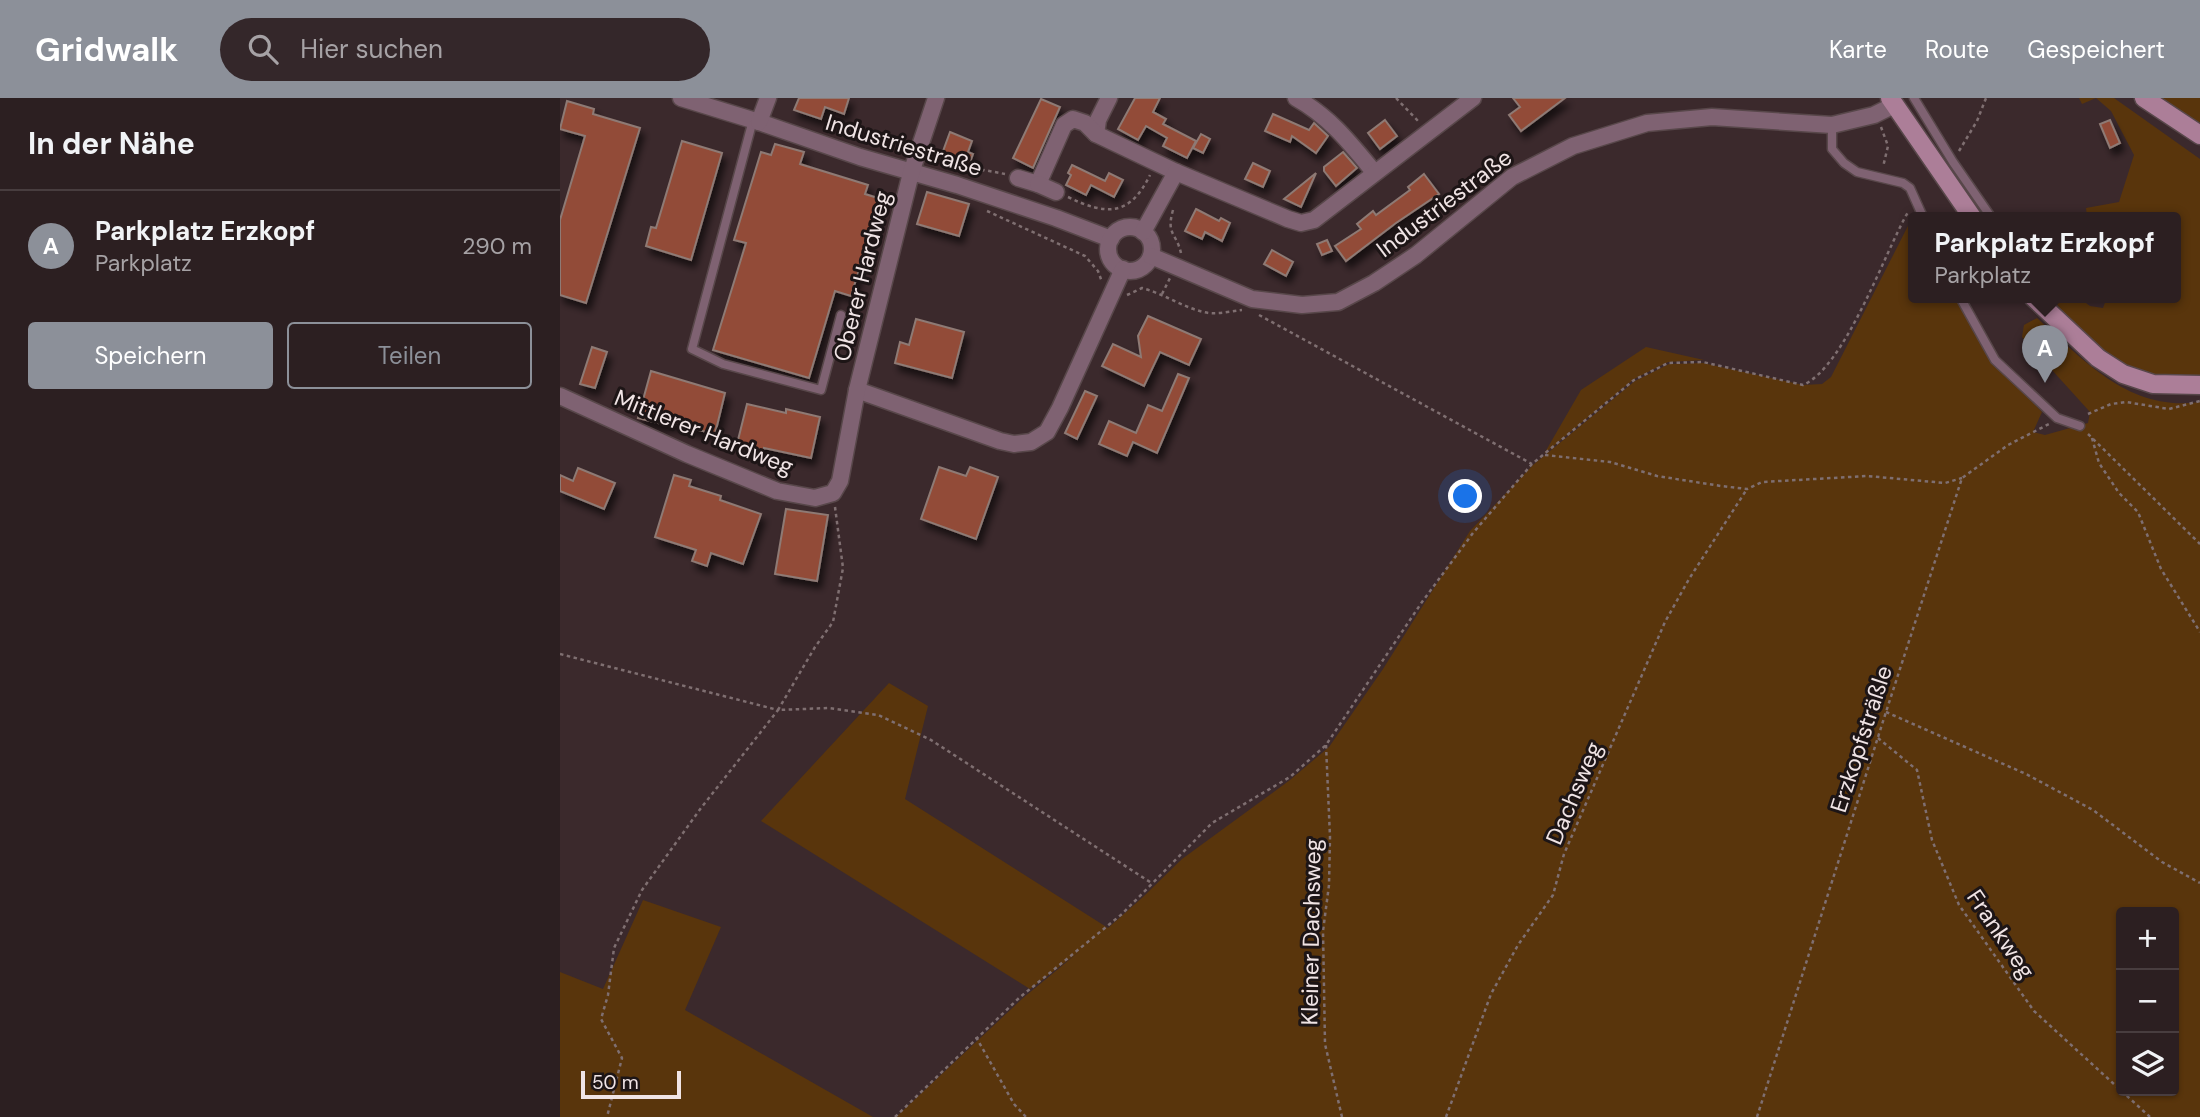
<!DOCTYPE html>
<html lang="de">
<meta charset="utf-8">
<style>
:root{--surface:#2c1f21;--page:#34272a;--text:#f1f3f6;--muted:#a6a2a5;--line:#483d3f;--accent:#8c9099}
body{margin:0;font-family:"DM Sans",sans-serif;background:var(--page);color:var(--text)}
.controls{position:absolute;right:21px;bottom:21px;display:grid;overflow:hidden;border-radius:7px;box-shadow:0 2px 5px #0004}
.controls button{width:63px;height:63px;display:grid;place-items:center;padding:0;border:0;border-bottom:2px solid var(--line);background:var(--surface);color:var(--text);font:35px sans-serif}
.scale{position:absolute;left:21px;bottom:18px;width:100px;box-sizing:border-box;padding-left:7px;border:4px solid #f0e4e5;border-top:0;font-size:19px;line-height:24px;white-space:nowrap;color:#f0e4e5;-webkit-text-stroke:5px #1d1516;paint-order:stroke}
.you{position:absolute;left:906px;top:399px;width:24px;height:24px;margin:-18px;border:5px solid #fff;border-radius:50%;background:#1a73e8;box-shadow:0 0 0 10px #1a73e833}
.badge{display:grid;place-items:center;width:46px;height:46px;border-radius:50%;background:var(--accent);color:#fff;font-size:23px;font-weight:700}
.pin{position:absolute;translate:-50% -58px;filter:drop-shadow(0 2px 4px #0008)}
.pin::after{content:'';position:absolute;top:37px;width:24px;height:21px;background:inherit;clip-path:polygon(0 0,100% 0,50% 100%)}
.popup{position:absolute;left:1348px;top:114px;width:273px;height:91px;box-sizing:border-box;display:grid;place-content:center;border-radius:7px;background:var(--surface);filter:drop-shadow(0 2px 5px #0005);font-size:23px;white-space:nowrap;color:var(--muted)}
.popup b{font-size:26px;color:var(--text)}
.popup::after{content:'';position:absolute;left:50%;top:100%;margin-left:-14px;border:14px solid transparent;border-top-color:var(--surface)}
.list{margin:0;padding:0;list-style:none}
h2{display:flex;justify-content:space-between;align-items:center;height:91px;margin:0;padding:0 28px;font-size:30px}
h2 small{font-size:23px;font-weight:400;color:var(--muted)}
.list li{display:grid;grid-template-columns:46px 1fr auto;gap:21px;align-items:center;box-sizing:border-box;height:112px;padding:0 28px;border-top:2px solid var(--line)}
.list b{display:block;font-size:26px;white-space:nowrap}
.list p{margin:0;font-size:23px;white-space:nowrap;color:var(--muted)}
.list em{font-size:23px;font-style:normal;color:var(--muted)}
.actions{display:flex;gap:14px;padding:21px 28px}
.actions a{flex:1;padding:16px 0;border:2px solid var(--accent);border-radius:7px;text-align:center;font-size:24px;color:var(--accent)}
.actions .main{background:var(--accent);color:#fff}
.icon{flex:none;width:38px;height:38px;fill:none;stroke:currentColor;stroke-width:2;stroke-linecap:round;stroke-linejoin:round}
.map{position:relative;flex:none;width:1640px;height:1019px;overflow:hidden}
header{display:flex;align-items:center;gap:42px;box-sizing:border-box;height:98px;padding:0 35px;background:var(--accent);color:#fff}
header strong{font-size:33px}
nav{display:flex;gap:38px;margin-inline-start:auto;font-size:24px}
.search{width:490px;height:63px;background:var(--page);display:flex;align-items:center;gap:18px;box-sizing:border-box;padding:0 24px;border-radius:38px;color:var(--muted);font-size:26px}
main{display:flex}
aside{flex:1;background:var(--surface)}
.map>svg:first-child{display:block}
</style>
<header>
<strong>Gridwalk</strong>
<div class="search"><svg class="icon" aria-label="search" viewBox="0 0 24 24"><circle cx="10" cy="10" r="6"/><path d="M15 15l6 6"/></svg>Hier suchen</div>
<nav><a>Karte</a><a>Route</a><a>Gespeichert</a></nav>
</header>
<main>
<aside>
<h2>In der Nähe<small></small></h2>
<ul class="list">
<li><span class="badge">A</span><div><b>Parkplatz Erzkopf</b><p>Parkplatz</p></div><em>290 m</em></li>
</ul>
<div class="actions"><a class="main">Speichern</a><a>Teilen</a></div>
</aside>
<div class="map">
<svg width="1640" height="1019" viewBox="0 0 1640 1019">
<defs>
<filter id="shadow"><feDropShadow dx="4" dy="7" stdDeviation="3.5" flood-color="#0009"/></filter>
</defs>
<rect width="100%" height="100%" fill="#3b292c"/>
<g fill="#59350c" fill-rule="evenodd">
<path d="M1519,0h35l86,61v220h-38l-35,-14 -22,-14 -27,-23 -28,-31h28l12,9 13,2 4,-11h69v-80l-89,-1 -1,-8 33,-6 15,-47 -23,-44 -15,-13 -14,6z"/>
<path d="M1600,0h40v29z"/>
<path d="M1352,120l2,3v76h44l42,72 42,43 -9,20 12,3 43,-12 2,-11 -68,-75 2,-12 13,-7c48,43 92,94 163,84v715h-1304l127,-119 57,-47 -50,38 -269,-168 128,-138 39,23 -23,93 203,129 35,-31 39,-38 108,-79 39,-33 54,-78 87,-138 63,-66 102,-84 34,-17 34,-1 100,22 19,-1 9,-7zM1561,814h53v179h-53z"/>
<path d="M1086,249l58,13 -36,2 -34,17 -90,75 37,-64z"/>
<path d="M83,802l78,27 -36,83 188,107h-313v-145l43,17z"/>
</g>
<g fill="#924c37" stroke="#8e7a74" stroke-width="2" filter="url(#shadow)">
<path d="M239,0h50l-5,16 -19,-7 -4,12 -27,-9z"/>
<path d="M575,0h25l-7,14 13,7 -3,5 33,17 -9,17 -24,-12 4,-8 -21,-12 -8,14 -20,-11z"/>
<path d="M953,0h52l-44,33 -12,-16 11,-8z"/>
<path d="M481,1l19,8 -27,61 -20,-10z"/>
<path d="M7,3l27,8 -1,5 47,14 -54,175 -26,-8v-75l25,-84 -25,-7z"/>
<path d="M713,16l36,16 5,-7 14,13 -12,17 -24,-17 -2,6 -25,-11z"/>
<path d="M825,22l12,16 -17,13 -12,-16z"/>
<path d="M1550,22l10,23 -10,5 -10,-24z"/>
<path d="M390,34l22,9 -4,11 5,2 -4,11 -27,-11z"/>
<path d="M641,36l9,5 -7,14 -10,-5z"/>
<path d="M122,43l40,12 -31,107 -45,-14 5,-19 5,1z"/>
<path d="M215,46l29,8 -4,12 68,21 -3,9 16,5 -30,97 -16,-5 -26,87 -96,-28 33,-107 -12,-3 27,-88 10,3z"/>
<path d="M783,54l14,16 -21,18 -12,-15v-4z"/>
<path d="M693,65l17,8 -7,16 -18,-8z"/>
<path d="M512,67l33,16 4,-8 14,7 -9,17 -23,-12 -5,10 -20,-10 5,-10 -3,-2z"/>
<path d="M756,75l-15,34 -17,-8z"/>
<path d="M864,76l15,20 -43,29 -50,38 -11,-15 26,-17 -4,-5 16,-13 3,4 34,-25 -2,-3z"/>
<path d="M367,94l42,12 -10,32 -42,-12z"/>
<path d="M636,111l23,12 2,-3 9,5 -8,18 -17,-9 -3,7 -17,-8z"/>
<path d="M767,142l5,11 -10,4 -5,-11z"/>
<path d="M712,152l21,12 -7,14 -22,-12z"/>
<path d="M588,218l53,23 -12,26 -29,-13 -16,34 -42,-20 11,-22 28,13 -3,-21z"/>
<path d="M356,221l48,13 -12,46 -57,-15 5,-21 9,3z"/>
<path d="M32,249l15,5 -12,36 -15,-4z"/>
<path d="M91,273l74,22 -10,41 -49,-12v3l-28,-7z"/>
<path d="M618,276l11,4 -32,75 -24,-11 -6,14 -28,-12 10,-23 27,12 12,-28 14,6z"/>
<path d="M525,293l12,5 -20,43 -12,-6z"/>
<path d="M187,306l39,9v-4l34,8 -9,41 -47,-10v3l-27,-7z"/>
<path d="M379,369l27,9 4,-9 28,10 -22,62 -55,-20z"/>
<path d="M18,370l37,15 -11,26 -44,-18v-16l13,6z"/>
<path d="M114,377l17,5 -2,6 32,10 -1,4 41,14 -18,50 -32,-11 -4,13 -15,-5 4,-11 -41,-13z"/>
<path d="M226,411l42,6 -11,66 -42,-7z"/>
</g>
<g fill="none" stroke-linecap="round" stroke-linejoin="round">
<defs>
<g id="service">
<path d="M1354,0l39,64 38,55"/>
<path d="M193,22l-61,229 31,15 98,26 20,-75"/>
<path d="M1272,27v24l12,14 13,9 46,11 7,5 13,29"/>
<path d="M1400,199l35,63 62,58 23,8"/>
</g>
<g id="minor">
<path d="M121,0l78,24 101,35 97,28 99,33 55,21"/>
<path d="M736,0c34,19 54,45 78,74"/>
<path d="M199,24l9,-24"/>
<path d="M536,36l2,-14 11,-22"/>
<path d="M458,80l20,6 26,-59 9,-6 12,4 11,11 80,38"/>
<path d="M478,86l18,8"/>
<circle cx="570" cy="151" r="22"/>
<path d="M583,134l33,-60 112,47 13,4 13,-3 159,-122"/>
<path d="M591,158l101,43 50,6 36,-3 36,-19 42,-28 96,-78 61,-31 74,-23 65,-6 120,8 42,-10 20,-10"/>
<path d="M297,292l143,51 14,3 17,-2 16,-10 13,-24 63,-139"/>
<path d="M0,298l127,58 90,37 38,7 18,-5 7,-12 17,-91 54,-217 25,-75"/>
</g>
<g id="secondary">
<path d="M1330,0l82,119"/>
<path d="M1584,0l56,37"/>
<path d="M1473,199l65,61 25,16 30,10 47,1"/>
</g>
</defs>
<use href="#service" stroke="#58474a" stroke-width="11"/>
<use href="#minor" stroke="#58474a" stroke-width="19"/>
<use href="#secondary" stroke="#58474a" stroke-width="21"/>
<g stroke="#7f6f71" stroke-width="2.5" stroke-dasharray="3.5 3.5" stroke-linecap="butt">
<path d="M836,0l23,24"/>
<path d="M1321,29l7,19 -5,21"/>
<path d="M1399,53l18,-30 9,-23"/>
<path d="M383,68l3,-2 23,8"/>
<path d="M415,76l9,-4 21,4"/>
<path d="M508,99c39,19 62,19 82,-22"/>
<path d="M613,112c-7,25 3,22 8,43"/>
<path d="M427,113l98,45 13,15 4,11"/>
<path d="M602,196l8,-16"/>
<path d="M567,197l15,-7c23,6 45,22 67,25 11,1 23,-2 33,-3"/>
<path d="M699,217l273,149"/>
<path d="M1528,316l23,-10 15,-2 43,7 31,-8"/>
<path d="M1528,336l112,110"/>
<path d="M1532,340l7,25 20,30 19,19 23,57 39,63"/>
<path d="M985,357l65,7 47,14 64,10 26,3 15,-7 105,-6 78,7 17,-5"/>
<path d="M275,409l8,61 -10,54 -18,25 -37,63 51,-2 49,7 53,25 222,144"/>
<path d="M0,556l218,56 -77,98 -59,82 -28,58 -6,47 -7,24 21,39 -15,59"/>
<path d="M1326,614l140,62 67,36 69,52 38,21"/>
<path d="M1318,640l39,32 15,70 27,65 75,106 116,106"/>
<path d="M766,647l4,92 -1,48 -6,46 2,113 17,73"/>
<path d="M416,939l38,67 12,13"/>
<path d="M335,1019l124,-119 103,-84 90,-91 78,-46 36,-32 96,-143 51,-69 59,-69 102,-84 34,-17 35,-1 100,23c42,-18 81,-131 105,-173"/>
<path d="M886,1019l45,-123 27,-49 35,-50 11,-41 101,-232 24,-43 58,-90"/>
<path d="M1197,1019l129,-405 76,-234 46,-33 41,-21"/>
</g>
<use href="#service" stroke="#7f6272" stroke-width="8"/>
<use href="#minor" stroke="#7f6272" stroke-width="16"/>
<use href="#secondary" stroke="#ac7e98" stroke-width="18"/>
</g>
<g text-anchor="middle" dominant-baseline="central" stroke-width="6" stroke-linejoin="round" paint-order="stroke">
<g font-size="23" fill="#f0e4e5" stroke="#1d1516">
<text transform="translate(344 47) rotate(17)">Industriestraße</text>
<text transform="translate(884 105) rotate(-37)">Industriestraße</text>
<text transform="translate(302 178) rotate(-76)">Oberer Hardweg</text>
<text transform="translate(144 334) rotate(22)">Mittlerer Hardweg</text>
<text transform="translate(1301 641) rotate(-72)">Erzkopfsträßle</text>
<text transform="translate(1014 695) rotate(-67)">Dachsweg</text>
<text transform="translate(751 834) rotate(-89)">Kleiner Dachsweg</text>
<text transform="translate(1441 836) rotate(56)">Frankweg</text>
</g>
</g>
</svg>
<div class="controls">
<button>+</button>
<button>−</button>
<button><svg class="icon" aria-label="layers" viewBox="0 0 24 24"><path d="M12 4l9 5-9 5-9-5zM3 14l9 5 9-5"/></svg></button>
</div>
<div class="scale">50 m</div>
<div class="you"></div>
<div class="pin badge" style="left:1485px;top:285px">A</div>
<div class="popup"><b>Parkplatz Erzkopf</b>Parkplatz</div>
</div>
</main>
